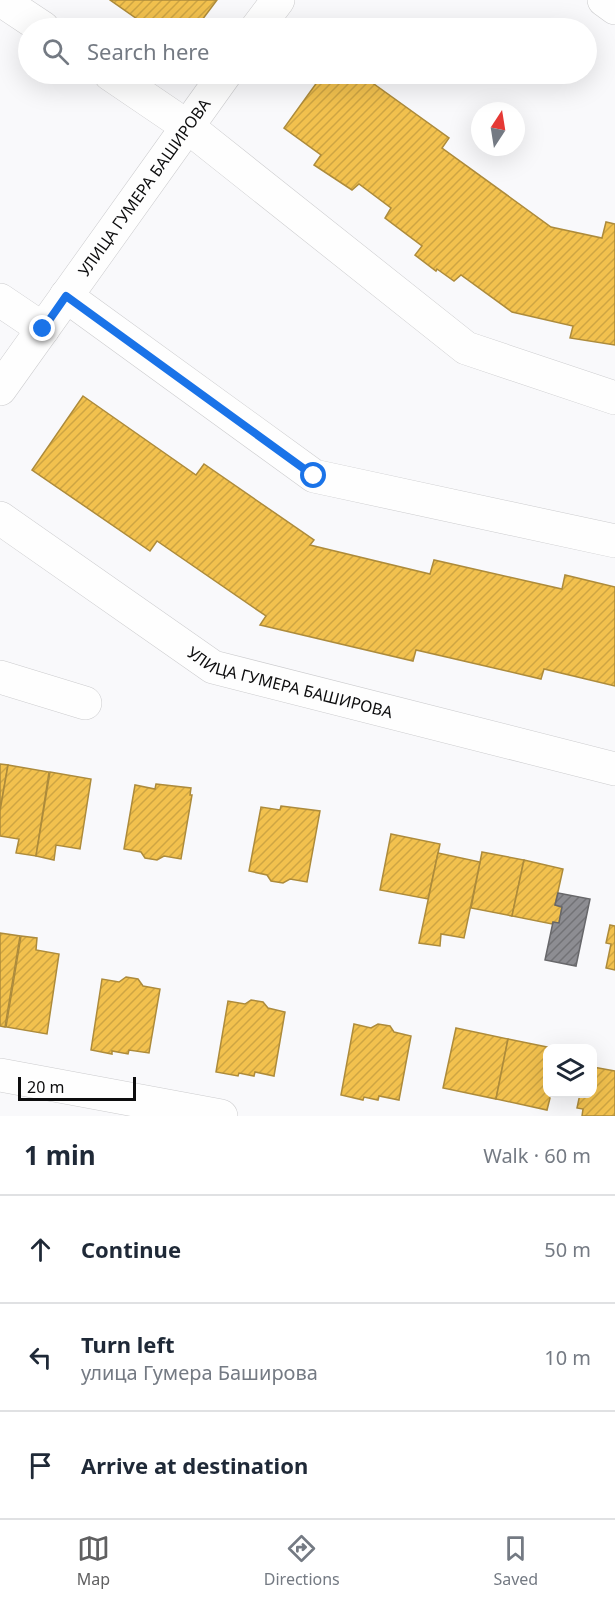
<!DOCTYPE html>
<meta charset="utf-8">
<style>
:root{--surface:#fff;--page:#f2f2f3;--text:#1f2937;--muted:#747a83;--line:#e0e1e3;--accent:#606061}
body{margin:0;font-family:"Noto Sans",sans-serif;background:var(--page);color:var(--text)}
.controls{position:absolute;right:18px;bottom:18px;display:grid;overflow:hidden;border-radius:12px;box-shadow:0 6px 24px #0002}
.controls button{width:54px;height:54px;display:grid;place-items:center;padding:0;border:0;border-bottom:2px solid var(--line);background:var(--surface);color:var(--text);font:30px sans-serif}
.compass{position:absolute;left:471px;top:102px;width:54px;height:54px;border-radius:50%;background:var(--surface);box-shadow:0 6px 24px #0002;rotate:12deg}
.scale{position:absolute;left:18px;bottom:15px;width:118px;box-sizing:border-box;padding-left:6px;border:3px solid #0d0d0e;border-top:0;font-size:16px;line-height:21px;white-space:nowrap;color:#0d0d0e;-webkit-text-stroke:4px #fff;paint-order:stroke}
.stop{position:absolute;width:18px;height:18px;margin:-14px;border:4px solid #1a73e8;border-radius:50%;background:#fff}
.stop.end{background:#1a73e8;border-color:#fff;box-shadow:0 2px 6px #0008}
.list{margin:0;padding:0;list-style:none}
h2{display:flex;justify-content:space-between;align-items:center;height:78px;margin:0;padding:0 24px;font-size:26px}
h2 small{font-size:20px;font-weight:400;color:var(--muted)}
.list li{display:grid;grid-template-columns:39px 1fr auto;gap:18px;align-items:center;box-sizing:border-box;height:108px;padding:0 24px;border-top:2px solid var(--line)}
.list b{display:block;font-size:22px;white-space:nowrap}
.list p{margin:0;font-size:20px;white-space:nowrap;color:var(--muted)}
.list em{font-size:20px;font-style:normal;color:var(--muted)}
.icon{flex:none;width:33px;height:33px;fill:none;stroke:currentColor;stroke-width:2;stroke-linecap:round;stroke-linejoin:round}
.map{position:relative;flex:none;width:615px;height:1116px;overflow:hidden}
.search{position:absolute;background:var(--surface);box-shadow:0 6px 24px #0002;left:18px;right:18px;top:18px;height:66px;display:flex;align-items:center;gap:15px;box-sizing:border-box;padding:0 21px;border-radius:33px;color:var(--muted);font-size:22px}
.sheet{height:402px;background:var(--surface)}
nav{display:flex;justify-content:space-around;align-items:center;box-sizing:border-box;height:84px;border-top:2px solid var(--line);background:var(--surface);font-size:16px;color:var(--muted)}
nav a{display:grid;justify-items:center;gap:3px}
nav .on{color:var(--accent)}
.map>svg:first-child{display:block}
</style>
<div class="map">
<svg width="615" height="1116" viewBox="0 0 615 1116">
<defs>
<pattern id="homes-hatch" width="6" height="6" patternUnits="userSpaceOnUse" patternTransform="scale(1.5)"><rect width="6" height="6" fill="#f2c14e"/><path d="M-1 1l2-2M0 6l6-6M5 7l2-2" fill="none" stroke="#cea543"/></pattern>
<pattern id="industry-hatch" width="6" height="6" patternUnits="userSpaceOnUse" patternTransform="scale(1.5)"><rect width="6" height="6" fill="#8d8d92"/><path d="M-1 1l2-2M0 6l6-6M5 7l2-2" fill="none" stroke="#727276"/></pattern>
</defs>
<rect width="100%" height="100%" fill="#f9f9fb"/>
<g fill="url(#homes-hatch)" stroke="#ad8b3b" stroke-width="1.5">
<path d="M110,0h107l-21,28h-46z"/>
<path d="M323,74h37l89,64 -7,10 109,79 51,11 4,-16 9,2v121l-45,-7 3,-12 -61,-14 -51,-37 -7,6 -17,-12 -1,2 -21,-16 7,-9 -37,-28 6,-10 -32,-24 -7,6 -38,-25 7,-10 -37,-27z"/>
<path d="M83,396l113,79 8,-11 110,76 -4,5 120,29 4,-14 128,29 3,-14 50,12v99l-71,-17 -3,10 -125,-29 -3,11 -153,-36 6,-9 -109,-75 -7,10 -118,-81z"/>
<path d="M0,764l8,1 -8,46z"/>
<path d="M8,765l41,7 -13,84 -20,-3 3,-14 -19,-3v-25z"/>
<path d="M50,772l41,7 -11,70 -24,-4 -2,15 -18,-4z"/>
<path d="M156,784l35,4 -1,7h2l-11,64 -17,-3 -7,4 -12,-2 -4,-6 -17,-3 11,-64 20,4z"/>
<path d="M281,806l39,5 -13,71 -17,-3 -7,4 -12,-2 -4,-6 -18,-4 12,-64 19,3z"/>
<path d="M391,834l49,10 -12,55 -48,-9z"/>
<path d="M482,852l42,8 -12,56 -41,-8z"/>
<path d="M438,853l42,9 -16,76 -23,-4 -1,12 -21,-3z"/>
<path d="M524,860l39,9 -8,36 7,2 -3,16 -6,-1 -1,2 -40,-8z"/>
<path d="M610,925l5,1v44l-9,-2 5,-24 -5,-1z"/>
<path d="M0,933l20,3 -15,91 -5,-1z"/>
<path d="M21,936l16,2 -1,12 23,4 -12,80 -41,-7z"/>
<path d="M126,977l12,2 5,7 17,3 -11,64 -20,-3 -1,4 -16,-3v3l-21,-4 11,-71 17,3z"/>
<path d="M251,1000l12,2 5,6 17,4 -11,64 -19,-4 -1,4 -15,-3 -1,3 -22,-4 12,-71 17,3z"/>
<path d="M354,1024l17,4 7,-4 12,2 4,6 17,4 -12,64 -20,-4 -1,4 -14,-3 -1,3 -22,-5z"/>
<path d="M456,1028l52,11 -12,60 -53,-11z"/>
<path d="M508,1039l44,9h-4v46h3l-4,16 -51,-11z"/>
<path d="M593,1067l22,4v45h-33l1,-7 -6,-1 3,-14h12z"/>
</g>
<path fill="url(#industry-hatch)" stroke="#67676a" stroke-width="1.5" d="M558,893l32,6 -14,67 -31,-6 8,-38 6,1 3,-16 -7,-2z"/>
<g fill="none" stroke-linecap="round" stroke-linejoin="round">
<defs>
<g id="minor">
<path d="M1,0l42,28"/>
<path d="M604,0l11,8"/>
<path d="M257,28l21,-28"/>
<path d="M110,74l78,53 278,221 149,50"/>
<path d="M66,296l248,180 301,65"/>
<path d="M0,300l43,29"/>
<path id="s1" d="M0,389l225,-315"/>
<path id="s2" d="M0,518l213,149 402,102"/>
<path d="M0,677l85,26"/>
<path d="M0,1075l221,41"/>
</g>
</defs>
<use href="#minor" stroke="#ccccce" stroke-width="34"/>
<use href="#minor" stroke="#fefefe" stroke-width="33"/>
</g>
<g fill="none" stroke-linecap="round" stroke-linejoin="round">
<path stroke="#1a73e8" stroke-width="8" d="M43,329l23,-33 248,180"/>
</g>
<g text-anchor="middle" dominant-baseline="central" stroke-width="6" stroke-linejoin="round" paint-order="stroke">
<g font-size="16" fill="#0d0d0e" stroke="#fff">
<text stroke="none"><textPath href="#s1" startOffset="248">УЛИЦА ГУМЕРА БАШИРОВА</textPath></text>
<text stroke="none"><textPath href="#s2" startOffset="338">УЛИЦА ГУМЕРА БАШИРОВА</textPath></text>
</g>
</g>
</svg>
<div class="controls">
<button><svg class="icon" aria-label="layers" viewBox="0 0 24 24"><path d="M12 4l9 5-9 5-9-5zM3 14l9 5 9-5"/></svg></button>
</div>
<svg class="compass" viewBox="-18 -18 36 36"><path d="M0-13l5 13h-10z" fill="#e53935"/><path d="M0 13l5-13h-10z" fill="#747a83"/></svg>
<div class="scale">20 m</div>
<div class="stop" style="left:314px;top:476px"></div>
<div class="stop end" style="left:43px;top:329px"></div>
<div class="search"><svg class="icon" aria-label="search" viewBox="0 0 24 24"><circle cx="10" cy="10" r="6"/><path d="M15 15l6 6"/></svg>Search here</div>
</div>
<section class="sheet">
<h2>1 min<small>Walk · 60 m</small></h2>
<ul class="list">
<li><svg class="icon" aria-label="ahead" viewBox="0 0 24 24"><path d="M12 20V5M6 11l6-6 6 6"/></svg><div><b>Continue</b></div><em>50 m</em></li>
<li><svg class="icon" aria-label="left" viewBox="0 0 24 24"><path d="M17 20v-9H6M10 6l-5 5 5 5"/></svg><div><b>Turn left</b><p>улица Гумера Баширова</p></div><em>10 m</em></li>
<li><svg class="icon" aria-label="arrive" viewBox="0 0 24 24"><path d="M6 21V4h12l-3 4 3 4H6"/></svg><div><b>Arrive at destination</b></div></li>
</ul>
</section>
<nav>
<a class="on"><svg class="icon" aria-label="map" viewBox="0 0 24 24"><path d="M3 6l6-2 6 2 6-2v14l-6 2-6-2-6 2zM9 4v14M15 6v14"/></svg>Map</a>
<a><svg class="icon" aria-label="directions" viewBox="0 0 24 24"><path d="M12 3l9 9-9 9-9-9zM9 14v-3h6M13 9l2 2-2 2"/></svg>Directions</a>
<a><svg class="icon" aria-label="saved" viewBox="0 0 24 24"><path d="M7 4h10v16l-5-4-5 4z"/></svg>Saved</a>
</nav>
